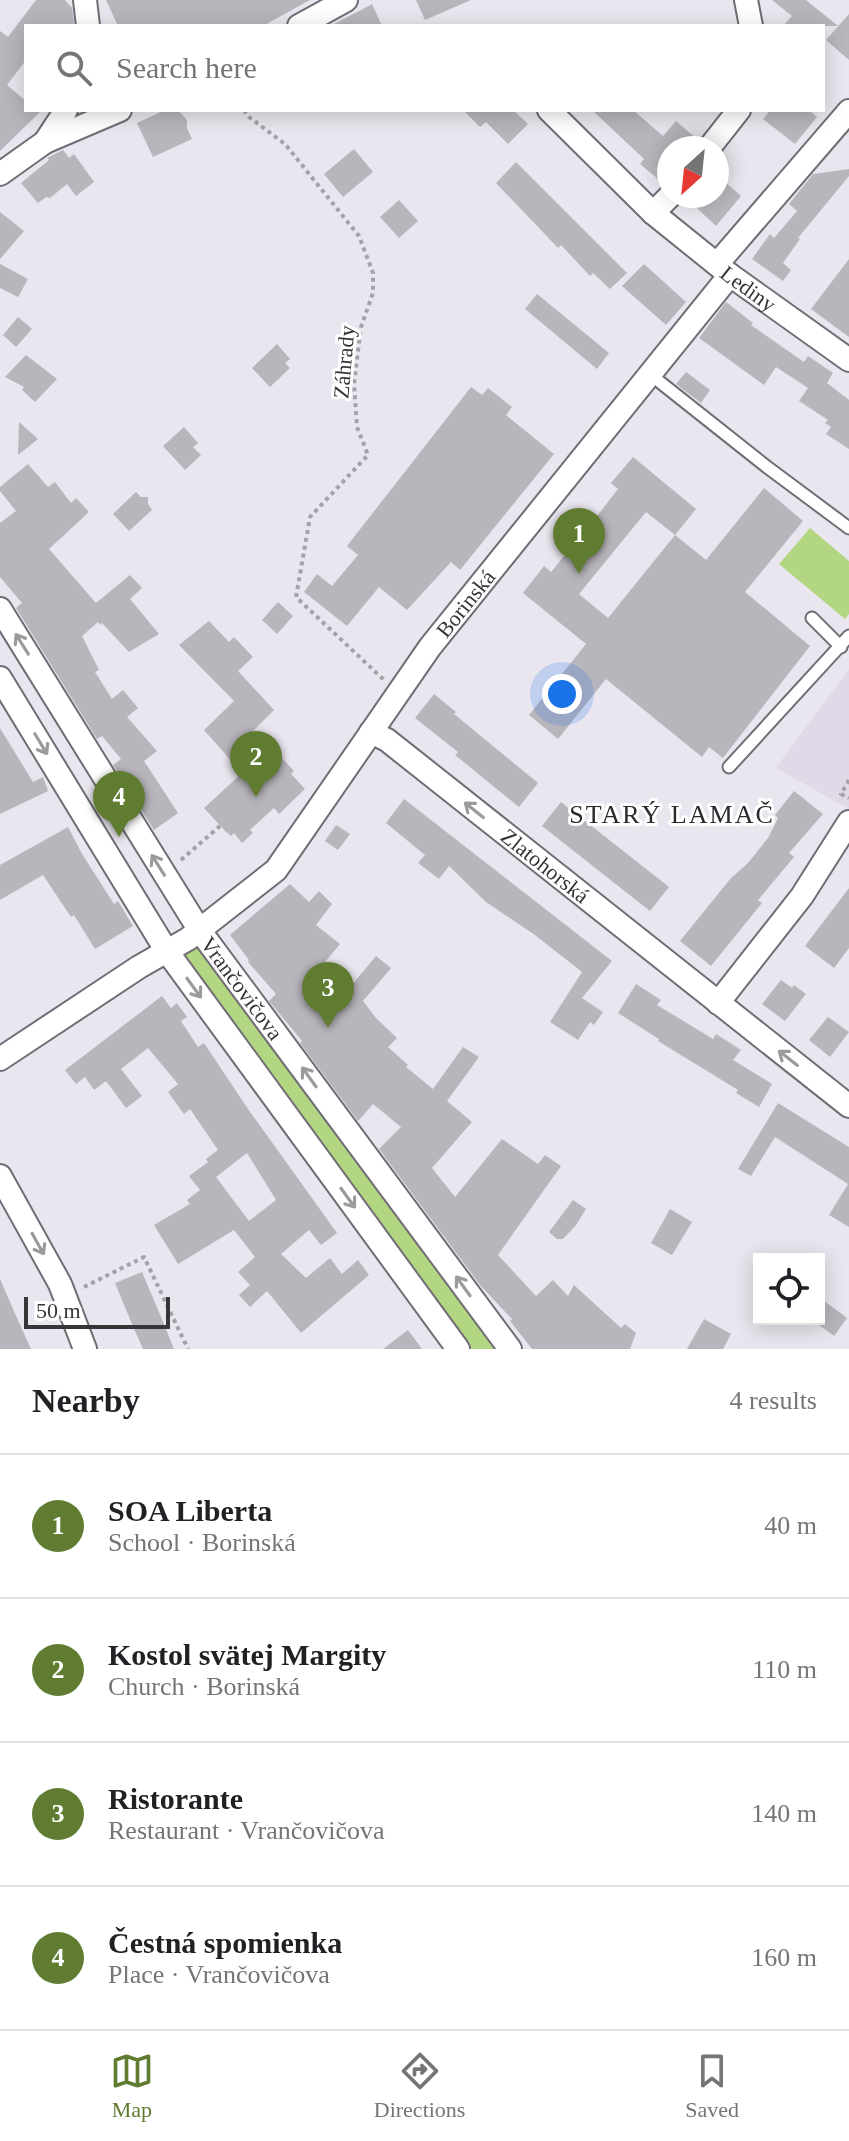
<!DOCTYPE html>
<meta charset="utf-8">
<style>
:root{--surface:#fff;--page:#f6f6f6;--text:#202124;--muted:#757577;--line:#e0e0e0;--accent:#5f7c31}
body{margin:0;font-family:Georgia,serif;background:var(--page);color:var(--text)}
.controls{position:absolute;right:24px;bottom:24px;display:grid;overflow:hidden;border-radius:0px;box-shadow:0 4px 20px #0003}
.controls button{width:72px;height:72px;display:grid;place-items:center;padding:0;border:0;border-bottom:2px solid var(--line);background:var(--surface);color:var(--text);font:40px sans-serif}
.compass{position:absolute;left:657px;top:136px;width:72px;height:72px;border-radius:50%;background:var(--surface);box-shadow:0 4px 20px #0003;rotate:207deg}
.scale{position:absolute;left:24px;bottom:20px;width:146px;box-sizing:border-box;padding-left:8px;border:4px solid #373538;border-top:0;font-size:22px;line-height:28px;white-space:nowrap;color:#373538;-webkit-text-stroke:6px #fff;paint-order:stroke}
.you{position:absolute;left:562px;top:694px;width:28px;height:28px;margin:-20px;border:6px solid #fff;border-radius:50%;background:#1a73e8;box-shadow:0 0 0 12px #1a73e833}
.badge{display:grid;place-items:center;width:52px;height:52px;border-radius:50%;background:var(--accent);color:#fff;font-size:26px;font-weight:700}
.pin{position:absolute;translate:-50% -66px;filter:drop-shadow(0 2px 4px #0008)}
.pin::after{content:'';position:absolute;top:42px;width:28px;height:24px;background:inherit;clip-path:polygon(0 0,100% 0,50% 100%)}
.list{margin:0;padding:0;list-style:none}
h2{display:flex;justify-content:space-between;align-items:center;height:104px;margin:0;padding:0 32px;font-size:34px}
h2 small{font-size:26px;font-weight:400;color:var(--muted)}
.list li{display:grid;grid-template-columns:52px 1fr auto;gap:24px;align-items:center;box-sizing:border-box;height:144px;padding:0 32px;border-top:2px solid var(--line)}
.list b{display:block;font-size:30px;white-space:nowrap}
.list p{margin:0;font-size:26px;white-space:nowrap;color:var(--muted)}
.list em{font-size:26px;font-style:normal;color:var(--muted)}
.icon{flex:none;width:44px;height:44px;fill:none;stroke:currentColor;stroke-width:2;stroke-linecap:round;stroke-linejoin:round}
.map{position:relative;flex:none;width:849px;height:1349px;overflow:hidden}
.search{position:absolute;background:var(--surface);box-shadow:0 4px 20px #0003;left:24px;right:24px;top:24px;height:88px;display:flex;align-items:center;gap:20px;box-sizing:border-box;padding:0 28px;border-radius:0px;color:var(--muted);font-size:30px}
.sheet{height:680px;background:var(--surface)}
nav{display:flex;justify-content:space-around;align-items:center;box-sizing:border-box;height:112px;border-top:2px solid var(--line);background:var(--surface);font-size:22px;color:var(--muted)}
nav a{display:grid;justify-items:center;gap:4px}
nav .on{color:var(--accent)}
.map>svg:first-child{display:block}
</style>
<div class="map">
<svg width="849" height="1349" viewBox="0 0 849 1349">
<rect width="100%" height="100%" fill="#eae6ef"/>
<path fill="#e0d9e8" d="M849,669v140l-73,-41z"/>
<g fill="#b2d681">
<path d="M810,528l39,33v53l-4,5 -66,-55z"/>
<path d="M200,931l310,418h-52l-292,-399z"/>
</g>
<g fill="#b9b5bd" fill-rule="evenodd">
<path d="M36,0h29l7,8 2,15 -4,3h-44v34l-19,25 19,16v9h16l-42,41v-120l8,6z"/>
<path d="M106,0h204l-47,26h-145z"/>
<path d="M416,0h55l-46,20z"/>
<path d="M772,0h34l32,26h-55l9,-10z"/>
<path d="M372,4l10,22h-52l35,-18z"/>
<path d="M849,14v46l-23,-20z"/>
<path d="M165,110h13l9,10v8l5,11 -39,18 -16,-34z"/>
<path d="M463,110h50l15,14 -20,20 -22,-22 -6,5z"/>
<path d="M592,110h41l30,26 13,-15 22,19 -3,8h-26v34l-5,2 -24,-20 4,-5z"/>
<path d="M770,110h39l8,7 -22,27 -32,-25z"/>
<path d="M354,149l19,23 -30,25 -19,-23z"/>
<path d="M63,150l6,8 5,-4 20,28 -18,14 -9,-12 -17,14 -4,-1 -8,6 -17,-20 28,-23 -2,-2z"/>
<path d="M516,162l111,111 -17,16 -17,-16 -3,3 -29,-31 -3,3 -62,-65z"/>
<path d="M849,169v7l-51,62 2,1 -17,24 8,7 -8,11 -31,-22 18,-25 4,4 23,-27 -8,-7 24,-30z"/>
<path d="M717,175l24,21 -25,30 -32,-30h33z"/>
<path d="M399,200l19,21 -19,17 -19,-21z"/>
<path d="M0,212l24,19 -24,28z"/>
<path d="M849,259v78l-38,-28z"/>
<path d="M0,264l28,15 -10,18 -18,-9z"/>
<path d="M644,264l42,38 -20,23 -44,-39z"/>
<path d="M537,294l72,59 -12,16 -72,-60z"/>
<path d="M726,302l27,21 -2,2 53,37 4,-6 25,17 -6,10 22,17v49l-23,-15 5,-7 -6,-4 3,-3 -29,-19 9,-13 -32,-21 -12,18 -65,-47z"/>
<path d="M18,317l14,12 -16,18 -13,-12z"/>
<path d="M277,344l13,15 -5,4 5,5 -20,19 -18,-19z"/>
<path d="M26,355l31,24 -22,23 -13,-12 2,-3 -19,-10z"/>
<path d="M686,372l24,18 -9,13 -25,-19z"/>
<path d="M471,387l11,8 6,-7 24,19 -6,8 48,39 -94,116 -9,-8 -44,48 -28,-23 -32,39 -43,-34 13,-18 15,12 26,-31 -11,-9z"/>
<path d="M19,422l19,17 -20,16z"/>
<path d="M184,427l14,16 -5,4 8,8 -16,15 -22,-24z"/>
<path d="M633,457l63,52 -21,26 31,25 58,-72 39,33 -58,71 65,54 -87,112 -14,-11 -7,10 -96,-78 -48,60 -29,-24 57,-71 -63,-51 21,-27 7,6 28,-34 -15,-12 12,-14 15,12 27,-35 -7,-6zM646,512l29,23 -67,83 -29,-24z"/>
<path d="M28,464l20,23 7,-5 16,21 5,-5 13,14 -40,37 47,54 34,-28 12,13 -12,11 29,35 -30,18 -27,-29 -2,2 -2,-3 -16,14 17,34 -4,2 17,27 11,-9 15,18 -11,9 30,34 -13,10 34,52 -24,17 -41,-65 8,-6 -19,-23 -5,3 -81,-131 6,-5 -22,-26v-54l16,-12 -16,-20v-4z"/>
<path d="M136,492l5,5h7v7l4,6 -23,21 -16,-17z"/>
<path d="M278,602l15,14 -16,18 -15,-14z"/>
<path d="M209,621l20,21 5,-5 19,20 -15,14 36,39 -22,22 25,27 3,-3 14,15 -3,3 14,15 -26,25 -5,-6 -24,22 3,3 -11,10 -8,-10 -3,3 -6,-5 -21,-23 38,-35 -38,-43 30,-29 -55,-56z"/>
<path d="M434,694l22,18 -2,2 84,69 -19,24 -64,-52 3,-3 -43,-34z"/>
<path d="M0,728l33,54 10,-5 5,14 -48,23z"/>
<path d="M794,791l29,23 -34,39 5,4 -36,43 4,3 -51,63 -31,-25 51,-63 17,-15 20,-25 10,-20 -3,-3z"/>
<path d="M404,799l208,162 -30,37 21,14 -9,13 -4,-3 -12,18 -28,-18 32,-50 -47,-37 -49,-33 -37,-36 -10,13 -21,-16 7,-8 -39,-32z"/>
<path d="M561,802l108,85 -19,24 -108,-85z"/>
<path d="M336,825l14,9 -12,16 -13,-9z"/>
<path d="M68,827l14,27 32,50 4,-3 15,25 -38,23 -21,-34 -3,2 -28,-42 -43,25v-35z"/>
<path d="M290,884l19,18 10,-11 13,13 -16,21 24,19 -15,18 26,24 25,-30 15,12 -28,33 13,17 21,20 -9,9 20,18 -2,2 27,22 30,-42 16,10 -32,44 25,21 -40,46 23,29 47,-58 36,25 7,-9 16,11 -63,89 38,41 17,-16 15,16 6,-11 47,43 4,-4 11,9 -6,16h-98l-22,-28 2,-2 -32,-34 -101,-136 22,-22 -28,-23 -15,17 -58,-78 2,-2 -33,-40 7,-7 -28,-32 1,-2 -19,-25z"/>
<path d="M849,888v60l-15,20 -29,-22z"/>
<path d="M781,980l11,8 2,-3 12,9 -21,27 -23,-17z"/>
<path d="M636,984l25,16 -4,5 56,34 3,-5 25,16 -8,10 39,24 -13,23 -23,-14 2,-3 -80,-49 1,-2 -41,-26z"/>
<path d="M162,996l9,12 6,-5 10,14 -6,4 17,26 6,-4 44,66 89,124 -16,12 -12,-15 -28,24 25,24 24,-20 12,16 16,-14 11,15 -68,58 -34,-42 -17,16 -11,-12 11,-10 -12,-13 17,-15 -21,-27 -56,34 -24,-39 36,-21 -3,-4 13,-10 -11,-14 19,-14 -2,-3 12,-9 -28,-41 -6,5 -16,-22 10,-8 -30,-36 -27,21 21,27 -16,12 -20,-27 -12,9 -9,-13 -9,7 -11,-14zM247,1153l29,47 -27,21 -33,-44z"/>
<path d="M828,1017l21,15 -19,25 -21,-17z"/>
<path d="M778,1103l71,44v80l-20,-12 19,-31 -73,-47 -24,39 -13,-7z"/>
<path d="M573,1200l13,9 -10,16 -13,14h-6l-8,-7z"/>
<path d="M670,1209l22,13 -20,33 -21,-12z"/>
<path d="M142,1272l17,40 15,37h-31l-11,-25 -17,-41z"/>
<path d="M0,1279l17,39 14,31h-31z"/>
<path d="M819,1297l28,21 -13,18 -15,-11z"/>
<path d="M704,1319l27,15 -8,15h-36z"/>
<path d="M408,1330l14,19h-39z"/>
</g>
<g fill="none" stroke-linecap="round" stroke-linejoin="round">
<defs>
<g id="lane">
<path d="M651,375l116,92 82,61"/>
<path d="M812,618l29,29"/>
<path d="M729,767l120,-131"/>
</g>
<g id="street">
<path d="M85,0l3,26"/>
<path d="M746,0l5,26"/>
<path d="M299,26l47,-26"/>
<path id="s1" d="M549,110l104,103 77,62 119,85"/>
<path d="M45,142l21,-32"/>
<path d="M709,148l30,-38"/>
<path d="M0,174l45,-32 75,-32"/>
<path d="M653,213l17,-17"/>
<path d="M717,264l132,-153"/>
<path id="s2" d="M0,609l200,322 310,418"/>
<path d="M0,678l166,272 292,399"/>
<path id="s3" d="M371,732l16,8 462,366"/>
<path d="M718,1003l84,-107 47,-74"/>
<path id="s4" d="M0,1059l139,-92 49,-28 88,-69 154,-223 300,-372"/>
<path d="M0,1176l60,108 25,65"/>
</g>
</defs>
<use href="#lane" stroke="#706d75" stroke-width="15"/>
<use href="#street" stroke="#706d75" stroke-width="26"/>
<g stroke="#a4a1a8" stroke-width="4" stroke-dasharray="4 4" stroke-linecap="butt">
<path d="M244,110l5,7 36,27 74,92 14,37v20l-12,34 -7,57 3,43 11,28 -58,62 -14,80 88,83"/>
<path d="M849,780l-8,14 8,4"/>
<path d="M181,860l39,-34"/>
<path d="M84,1287l60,-30 44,92"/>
</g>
<use href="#lane" stroke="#fff" stroke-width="11"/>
<use href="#street" stroke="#fff" stroke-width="22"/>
</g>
<defs><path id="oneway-shaft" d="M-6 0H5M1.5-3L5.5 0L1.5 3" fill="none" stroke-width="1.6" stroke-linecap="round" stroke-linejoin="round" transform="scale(2)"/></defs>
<g stroke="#9b9a9c">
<use href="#oneway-shaft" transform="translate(22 644) rotate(-122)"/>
<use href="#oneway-shaft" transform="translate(41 744) rotate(59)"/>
<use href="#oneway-shaft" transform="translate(474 810) rotate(-141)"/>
<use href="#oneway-shaft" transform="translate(158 865) rotate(-122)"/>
<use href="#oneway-shaft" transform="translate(194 988) rotate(54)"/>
<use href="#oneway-shaft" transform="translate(788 1058) rotate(-142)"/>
<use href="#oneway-shaft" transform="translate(309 1077) rotate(-126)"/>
<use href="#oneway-shaft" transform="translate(348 1198) rotate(54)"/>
<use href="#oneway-shaft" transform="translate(38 1244) rotate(61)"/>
<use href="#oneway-shaft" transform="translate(463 1286) rotate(-126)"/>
</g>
<g text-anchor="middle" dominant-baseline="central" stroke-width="6" stroke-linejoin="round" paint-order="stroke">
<g font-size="22" fill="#373538" stroke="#fff">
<text stroke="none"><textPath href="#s1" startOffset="268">Lediny</textPath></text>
<text transform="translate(344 362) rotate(-85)">Záhrady</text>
<text stroke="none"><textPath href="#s4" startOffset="662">Borinská</textPath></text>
<text stroke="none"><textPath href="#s3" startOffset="220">Zlatohorská</textPath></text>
<text stroke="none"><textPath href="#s2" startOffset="450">Vrančovičova</textPath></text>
</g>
<g font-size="26" letter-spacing="2" fill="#2b282e" stroke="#fff">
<text x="672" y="814">STARÝ LAMAČ</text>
</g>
</g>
</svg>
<div class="controls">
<button><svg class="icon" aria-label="locate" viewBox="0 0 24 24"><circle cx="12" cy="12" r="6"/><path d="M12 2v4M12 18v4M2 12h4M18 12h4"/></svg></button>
</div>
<svg class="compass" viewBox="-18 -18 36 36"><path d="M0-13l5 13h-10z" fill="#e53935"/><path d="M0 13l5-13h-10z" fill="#757577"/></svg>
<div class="scale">50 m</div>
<div class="you"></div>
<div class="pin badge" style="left:579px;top:574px">1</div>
<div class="pin badge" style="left:256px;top:797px">2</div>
<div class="pin badge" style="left:328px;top:1028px">3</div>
<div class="pin badge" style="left:119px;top:837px">4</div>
<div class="search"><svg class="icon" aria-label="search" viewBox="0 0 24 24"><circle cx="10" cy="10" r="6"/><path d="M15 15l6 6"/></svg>Search here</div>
</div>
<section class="sheet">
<h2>Nearby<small>4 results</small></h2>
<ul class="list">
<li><span class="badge">1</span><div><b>SOA Liberta</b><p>School · Borinská</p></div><em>40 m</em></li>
<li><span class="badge">2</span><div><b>Kostol svätej Margity</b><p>Church · Borinská</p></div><em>110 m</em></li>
<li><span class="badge">3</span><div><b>Ristorante</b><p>Restaurant · Vrančovičova</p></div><em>140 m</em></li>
<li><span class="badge">4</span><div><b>Čestná spomienka</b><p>Place · Vrančovičova</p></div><em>160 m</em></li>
</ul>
</section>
<nav>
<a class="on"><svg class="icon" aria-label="map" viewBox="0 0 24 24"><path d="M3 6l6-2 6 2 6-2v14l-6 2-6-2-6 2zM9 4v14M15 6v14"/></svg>Map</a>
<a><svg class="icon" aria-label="directions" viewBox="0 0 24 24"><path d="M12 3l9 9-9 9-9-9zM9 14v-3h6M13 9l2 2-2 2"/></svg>Directions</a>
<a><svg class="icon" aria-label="saved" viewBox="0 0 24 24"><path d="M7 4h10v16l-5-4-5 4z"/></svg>Saved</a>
</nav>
